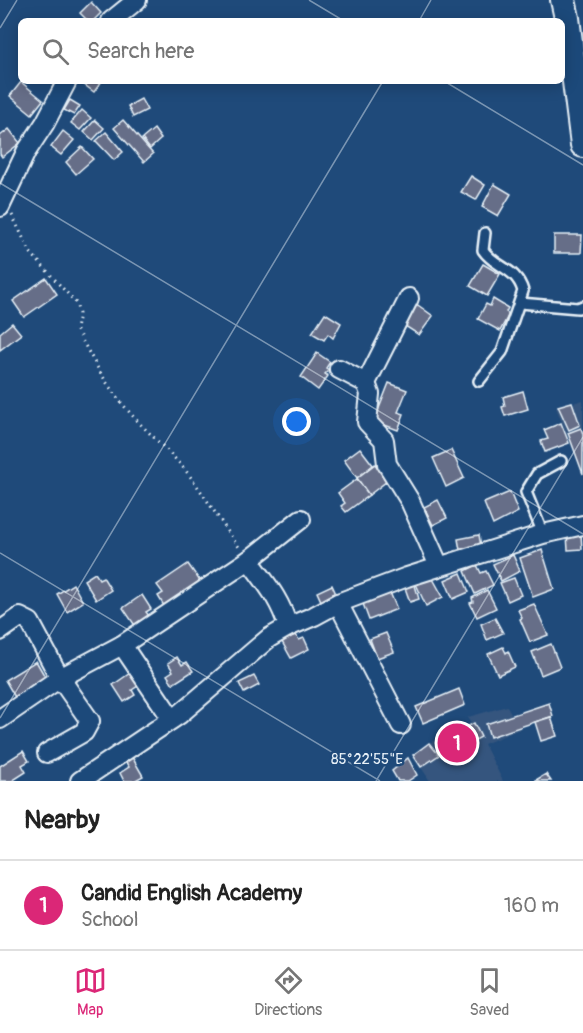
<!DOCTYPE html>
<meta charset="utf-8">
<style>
:root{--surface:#fff;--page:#f2f2f2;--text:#222;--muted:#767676;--line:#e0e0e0;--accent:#db2777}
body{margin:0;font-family:Pangolin,sans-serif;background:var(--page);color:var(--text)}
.you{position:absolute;left:297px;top:422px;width:21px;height:21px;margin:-15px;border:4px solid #fff;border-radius:50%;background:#1a73e8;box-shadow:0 0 0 9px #1a73e833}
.badge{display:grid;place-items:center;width:39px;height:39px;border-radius:50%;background:var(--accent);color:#fff;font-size:20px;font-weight:700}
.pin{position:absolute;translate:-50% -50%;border:3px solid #fff;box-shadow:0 2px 6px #0006}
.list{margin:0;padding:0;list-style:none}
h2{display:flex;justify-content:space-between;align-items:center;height:78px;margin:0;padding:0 24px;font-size:26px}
h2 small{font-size:20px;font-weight:400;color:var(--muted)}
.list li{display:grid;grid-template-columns:39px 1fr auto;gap:18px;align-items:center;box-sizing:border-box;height:90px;padding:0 24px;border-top:2px solid var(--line)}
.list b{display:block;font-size:22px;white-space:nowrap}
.list p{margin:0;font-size:20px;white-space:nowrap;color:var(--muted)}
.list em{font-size:20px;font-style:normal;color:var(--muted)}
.icon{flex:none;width:33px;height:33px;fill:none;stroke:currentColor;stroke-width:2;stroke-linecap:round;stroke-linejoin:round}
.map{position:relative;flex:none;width:583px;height:781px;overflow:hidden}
.search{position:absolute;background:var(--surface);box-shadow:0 3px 15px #0003;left:18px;right:18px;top:18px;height:66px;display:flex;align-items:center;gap:15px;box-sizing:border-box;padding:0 21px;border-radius:9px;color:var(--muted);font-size:22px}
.sheet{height:168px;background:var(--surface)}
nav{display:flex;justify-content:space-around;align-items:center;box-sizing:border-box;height:84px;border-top:2px solid var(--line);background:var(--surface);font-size:16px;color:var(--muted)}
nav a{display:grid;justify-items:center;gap:3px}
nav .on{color:var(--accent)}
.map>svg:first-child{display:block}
</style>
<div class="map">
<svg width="583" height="781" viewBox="0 0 583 781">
<rect width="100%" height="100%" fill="#1f4a7a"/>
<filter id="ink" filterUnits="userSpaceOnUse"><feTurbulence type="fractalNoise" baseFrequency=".0167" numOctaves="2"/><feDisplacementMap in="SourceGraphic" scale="12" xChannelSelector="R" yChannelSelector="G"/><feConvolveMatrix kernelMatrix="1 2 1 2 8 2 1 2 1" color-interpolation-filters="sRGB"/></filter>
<g filter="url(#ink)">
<g fill="#34557e">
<path d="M583,400v74l-27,-66z"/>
<path d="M507,706l13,23 -36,15 19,37h-73l-17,-26 16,-12 42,-20 -3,-6z"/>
</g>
<g fill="#666e88" stroke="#e8f1f8" stroke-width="1.5">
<path d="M91,2l10,11 -8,8h-5l-8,-8z"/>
<path d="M79,81h23l-8,11z"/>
<path d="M21,82l22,18 -11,14 -22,-18z"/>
<path d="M141,99l6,11 -14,7 -5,-11z"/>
<path d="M70,100l10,6 -6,9 -10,-5z"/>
<path d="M82,110l9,8 -11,12 -9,-7z"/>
<path d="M95,120l9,8 -11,12 -9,-8z"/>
<path d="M123,120l30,34 -9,8 -30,-34z"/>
<path d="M9,129l11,14 -18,14 -2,-3v-18z"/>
<path d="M154,129l7,10 -11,10 -8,-10z"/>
<path d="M63,131l11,9 -13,15 -10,-8z"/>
<path d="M106,132l17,20 -9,8 -18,-19z"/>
<path d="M82,147l11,12 -17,15 -10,-12z"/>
<path d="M471,176l14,9 -9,15 -15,-8z"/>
<path d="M494,184l17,10 -13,22 -16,-9z"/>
<path d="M554,235h28l-1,18h-27z"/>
<path d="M483,264l17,10 -13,22 -17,-10z"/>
<path d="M46,278l11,16 -33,23 -11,-16z"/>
<path d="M493,299l15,9 -2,4 3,2 -9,17 -22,-12 8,-15 4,2z"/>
<path d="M415,303l18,13 -14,19 -17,-11z"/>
<path d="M325,313l16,10 -8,15 -5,-4 -4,6 -12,-7z"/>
<path d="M12,323l9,11 -21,16v-17z"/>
<path d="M317,353l13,9 -4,6 3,2 -4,4 3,2 -10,14 -17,-13z"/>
<path d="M389,383l18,7 -9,22 6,2 -6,16 -24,-9z"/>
<path d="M523,391l5,18 -23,7 -3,-9 3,-1 -2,-9z"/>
<path d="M572,402l8,23 -11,5 -11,-24z"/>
<path d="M561,423l8,20 -24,9 -4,-11 7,-2 -4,-9z"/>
<path d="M581,428l2,6v40l-15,-41z"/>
<path d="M360,448l13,17 -16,13 -13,-18z"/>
<path d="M451,450l13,28 -18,9 -13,-29z"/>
<path d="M375,464l12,17 -18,14 -12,-17z"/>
<path d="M357,479l12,16 -23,17 -5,-6 4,-3 -7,-10z"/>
<path d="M510,492l8,20 -25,13 -9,-22z"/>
<path d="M438,500l9,18 -14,7 -9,-18z"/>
<path d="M581,534l1,15 -14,1 -1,-15z"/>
<path d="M479,535l2,11 -21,4 -2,-11z"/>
<path d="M542,550l12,39 -21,8 -13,-39z"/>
<path d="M513,555l7,16 -19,10 -8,-17z"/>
<path d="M188,564l12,17 -36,25 -6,-10 5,-3 -6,-8z"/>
<path d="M477,565l4,8 5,-2 7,14 -18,9 -10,-23z"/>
<path d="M95,573l4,6 4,-2 8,13 -15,10 -12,-20z"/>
<path d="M461,573l8,19 -16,7 -8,-19z"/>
<path d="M432,577l11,20 -17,9 -10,-22z"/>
<path d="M514,578l7,17 -13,6 -8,-18z"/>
<path d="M414,582l5,17 -9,3 -6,-17z"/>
<path d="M73,584l10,18 -16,10 -10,-18z"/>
<path d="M332,585l5,11 -15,7 -5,-11z"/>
<path d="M389,590l8,19 -28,11 -7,-19z"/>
<path d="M487,590l9,18 -19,9 -7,-14 3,-1 -1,-4z"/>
<path d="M142,595l9,14 -5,3 4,5 -14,10 -13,-19z"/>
<path d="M534,604l14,31 -18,7 -10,-23 2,-1 -4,-8z"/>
<path d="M495,618l8,15 -16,7 -6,-16z"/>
<path d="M295,633l4,7 5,-2 5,11 -18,9 -10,-18z"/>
<path d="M386,633l8,19 -17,6 -7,-19z"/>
<path d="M551,644l9,23 -19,8 -9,-23z"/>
<path d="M503,647l3,6 2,-2 7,16 -17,8 -10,-21z"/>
<path d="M177,657l5,8 5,-3 6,9 -20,13 -6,-9 6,-4 -5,-8z"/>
<path d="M36,661l11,19 -31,19 -11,-19z"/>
<path d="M133,671l8,13 -9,6 3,5 -11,7 -11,-17z"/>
<path d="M254,676l5,9 -15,8 -5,-10z"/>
<path d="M459,689l6,16 -42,18 -7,-16z"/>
<path d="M549,703l4,13 -63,21 -4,-13z"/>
<path d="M551,717l6,19 -16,5 -6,-19z"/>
<path d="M474,723l7,14 -17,9 4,9 -9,6 -11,-23z"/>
<path d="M429,743l10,12 -18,12 -8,-12z"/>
<path d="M23,751l6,10 -7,4 4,7 -14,9h-12v-15z"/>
<path d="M132,757l11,19 -9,5h-10l-4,-8 9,-6 -4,-6z"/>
<path d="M408,758l9,17 -9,6h-10l-6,-10z"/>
<path d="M546,774l5,7h-14l-1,-1z"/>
</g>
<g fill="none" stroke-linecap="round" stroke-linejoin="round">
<defs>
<g id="service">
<path d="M520,303l58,5 5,-2"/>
<path d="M479,381l23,-29 21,-61c-7,-24 -28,-23 -40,-41l2,-17"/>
<path d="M543,534l-17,-42 11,-18 24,-13"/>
</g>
<g id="minor">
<path d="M111,21l26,-21"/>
<path d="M0,207l26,-55 19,-29 22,-42"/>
<path d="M339,369l27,14 4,11 -3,28 17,18 3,24 23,37 29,65"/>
<path d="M366,383l43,-85"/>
<path d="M249,560c16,22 32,40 39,67"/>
<path d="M338,603l63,122"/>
<path d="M0,631l20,-14 10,5 30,56 30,43 -6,11 -37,21"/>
<path d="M122,645l50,74"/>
<path d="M0,719l60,-41 62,-33 127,-85 52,-41"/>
<path d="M80,781l100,-67 89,-76 19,-11 26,-11 24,-13 69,-26 136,-43 40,-9"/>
</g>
<path id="tertiary" d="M563,0l4,18 16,127"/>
</defs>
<use href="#service" stroke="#e8f1f8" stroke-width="14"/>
<use href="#minor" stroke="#e8f1f8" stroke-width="22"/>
<use href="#tertiary" stroke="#e8f1f8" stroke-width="28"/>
<path stroke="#e8f1f8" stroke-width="3" stroke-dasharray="1.5 4.5" stroke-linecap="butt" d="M12,215l18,37 46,51 3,11 -3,15c15,27 29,55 49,78 19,23 42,41 61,64 19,24 34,51 53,76"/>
<use href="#service" stroke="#1f4a7a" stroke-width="9"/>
<use href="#minor" stroke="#1f4a7a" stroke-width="18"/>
<use href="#tertiary" stroke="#1f4a7a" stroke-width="24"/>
</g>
</g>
<path fill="none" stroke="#e8f1f8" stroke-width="1.5" stroke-opacity="0.45" d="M309,0l35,21M419,21l12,-21M0,28l17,-28M444,81l139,84M0,183l583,351M0,553l380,228M0,718l383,-637M376,781l207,-344"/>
<g font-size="15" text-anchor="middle" fill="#e8f1f8" stroke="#1f4a7a" stroke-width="5" stroke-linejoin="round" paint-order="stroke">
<text x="367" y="764">85°22'55"E</text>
</g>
</svg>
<div class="you"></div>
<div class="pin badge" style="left:457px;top:743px">1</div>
<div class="search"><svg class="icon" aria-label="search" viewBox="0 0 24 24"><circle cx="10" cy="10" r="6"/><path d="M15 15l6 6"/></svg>Search here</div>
</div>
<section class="sheet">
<h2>Nearby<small></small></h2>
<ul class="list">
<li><span class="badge">1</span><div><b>Candid English Academy</b><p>School</p></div><em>160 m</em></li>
</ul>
</section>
<nav>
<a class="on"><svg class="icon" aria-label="map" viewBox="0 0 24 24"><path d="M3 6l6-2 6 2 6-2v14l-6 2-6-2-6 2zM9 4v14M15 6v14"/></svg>Map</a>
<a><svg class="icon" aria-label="directions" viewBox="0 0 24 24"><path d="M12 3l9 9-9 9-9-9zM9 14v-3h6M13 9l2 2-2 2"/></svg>Directions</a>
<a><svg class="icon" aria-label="saved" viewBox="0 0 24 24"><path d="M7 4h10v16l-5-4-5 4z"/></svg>Saved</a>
</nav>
